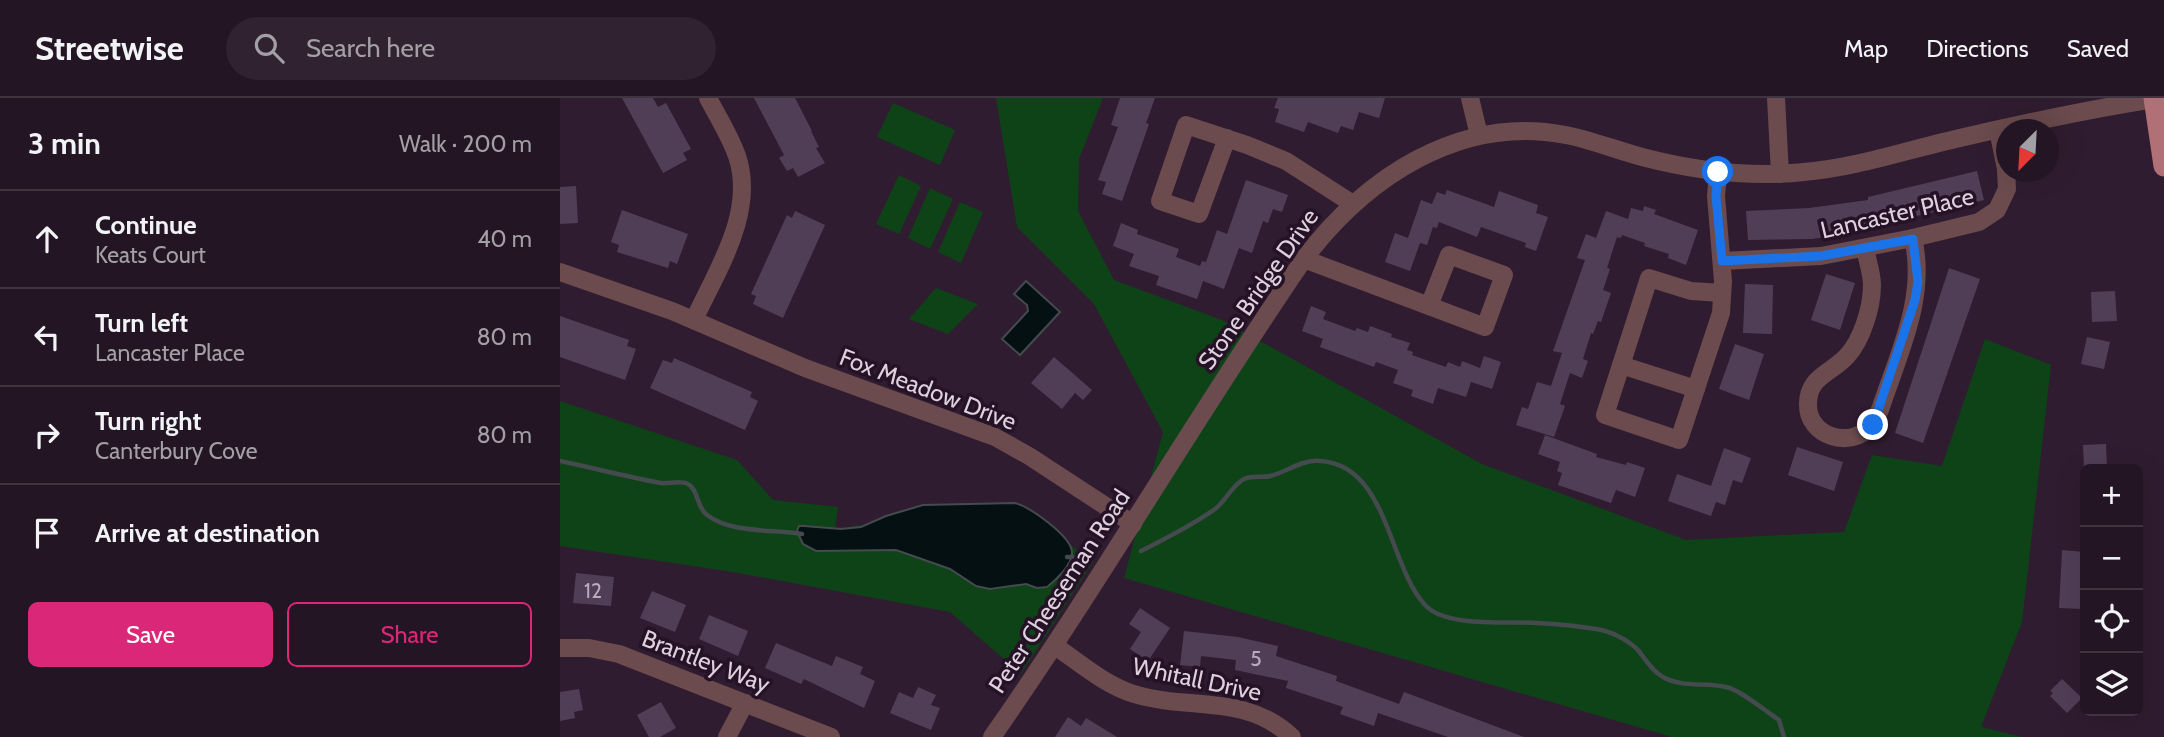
<!DOCTYPE html>
<meta charset="utf-8">
<style>
:root{--surface:#241524;--page:#302231;--text:#f1f3f6;--muted:#a39fa6;--line:#413441;--accent:#db2777}
body{margin:0;font-family:Cabin,sans-serif;background:var(--page);color:var(--text)}
.controls{position:absolute;right:21px;bottom:21px;display:grid;overflow:hidden;border-radius:10px;box-shadow:0 7px 28px #0002}
.controls button{width:63px;height:63px;display:grid;place-items:center;padding:0;border:0;border-bottom:2px solid var(--line);background:var(--surface);color:var(--text);font:35px sans-serif}
.compass{position:absolute;left:1436px;top:21px;width:63px;height:63px;border-radius:50%;background:var(--surface);box-shadow:0 7px 28px #0002;rotate:204deg}
.stop{position:absolute;width:21px;height:21px;margin:-16px;border:5px solid #1a73e8;border-radius:50%;background:#fff}
.stop.end{background:#1a73e8;border-color:#fff;box-shadow:0 2px 7px #0008}
.list{margin:0;padding:0;list-style:none}
h2{display:flex;justify-content:space-between;align-items:center;height:91px;margin:0;padding:0 28px;font-size:30px}
h2 small{font-size:23px;font-weight:400;color:var(--muted)}
.list li{display:grid;grid-template-columns:46px 1fr auto;gap:21px;align-items:center;box-sizing:border-box;height:98px;padding:0 28px;border-top:2px solid var(--line)}
.list b{display:block;font-size:26px;white-space:nowrap}
.list p{margin:0;font-size:23px;white-space:nowrap;color:var(--muted)}
.list em{font-size:23px;font-style:normal;color:var(--muted)}
.actions{display:flex;gap:14px;padding:21px 28px}
.actions a{flex:1;padding:16px 0;border:2px solid var(--accent);border-radius:10px;text-align:center;font-size:24px;color:var(--accent)}
.actions .main{background:var(--accent);color:#fff}
.icon{flex:none;width:38px;height:38px;fill:none;stroke:currentColor;stroke-width:2;stroke-linecap:round;stroke-linejoin:round}
.map{position:relative;flex:none;width:1604px;height:639px;overflow:hidden}
header{display:flex;align-items:center;gap:42px;box-sizing:border-box;height:98px;padding:0 35px;background:var(--surface);border-bottom:2px solid var(--line)}
header strong{font-size:33px}
nav{display:flex;gap:38px;margin-inline-start:auto;font-size:24px}
.search{width:490px;height:63px;background:var(--page);display:flex;align-items:center;gap:18px;box-sizing:border-box;padding:0 24px;border-radius:38px;color:var(--muted);font-size:26px}
main{display:flex}
aside{flex:1;background:var(--surface)}
.map>svg:first-child{display:block}
</style>
<header>
<strong>Streetwise</strong>
<div class="search"><svg class="icon" aria-label="search" viewBox="0 0 24 24"><circle cx="10" cy="10" r="6"/><path d="M15 15l6 6"/></svg>Search here</div>
<nav><a>Map</a><a>Directions</a><a>Saved</a></nav>
</header>
<main>
<aside>
<h2>3 min<small>Walk · 200 m</small></h2>
<ul class="list">
<li><svg class="icon" aria-label="ahead" viewBox="0 0 24 24"><path d="M12 20V5M6 11l6-6 6 6"/></svg><div><b>Continue</b><p>Keats Court</p></div><em>40 m</em></li>
<li><svg class="icon" aria-label="left" viewBox="0 0 24 24"><path d="M17 20v-9H6M10 6l-5 5 5 5"/></svg><div><b>Turn left</b><p>Lancaster Place</p></div><em>80 m</em></li>
<li><svg class="icon" aria-label="right" viewBox="0 0 24 24"><path d="M7 20v-9h11M14 6l5 5-5 5"/></svg><div><b>Turn right</b><p>Canterbury Cove</p></div><em>80 m</em></li>
<li><svg class="icon" aria-label="arrive" viewBox="0 0 24 24"><path d="M6 21V4h12l-3 4 3 4H6"/></svg><div><b>Arrive at destination</b></div></li>
</ul>
<div class="actions"><a class="main">Save</a><a>Share</a></div>
</aside>
<div class="map">
<svg width="1604" height="639" viewBox="0 0 1604 639">
<rect width="100%" height="100%" fill="#301c30"/>
<g fill="#0e4318">
<path d="M436,0h107l-24,61 -1,52 36,69 108,40 260,144 204,76 158,-8 28,-77 70,11 43,-127 66,26 -29,257 -41,105 41,10h-350l-548,-159 39,-146 -69,-128 -77,-77z"/>
<path d="M333,5l62,27 -15,35 -63,-28z"/>
<path d="M339,77l22,11 -22,48 -23,-10z"/>
<path d="M370,90l23,11 -23,50 -22,-11z"/>
<path d="M400,104l23,10 -22,51 -23,-11z"/>
<path d="M376,190l42,16 -30,30 -39,-15z"/>
<path d="M0,303l177,59 36,40 65,7 -3,22 180,-26 78,59 -72,112 -71,-62 -217,-40 -173,-26z"/>
</g>
<g fill="#041011" stroke="#454a4e" stroke-width="2">
<path d="M466,183l34,31 -40,43 -18,-16 26,-28 -1,-6 -13,-11z"/>
<path d="M455,405c15,4 56,33 57,49 1,12 -16,28 -25,35l-10,1 -11,-4 -36,5 -14,-3 -26,-17 -54,-19 -80,1 -13,-7 -6,-13 2,-5h5l37,3 20,-2 25,-11 37,-11z"/>
</g>
<g fill="none" stroke-linecap="round" stroke-linejoin="round">
<g stroke="#454a4e" stroke-width="4.5">
<path d="M0,363c34,7 67,16 101,22 8,1 19,-3 27,1 10,5 9,24 19,31 25,19 66,14 95,19"/>
<path d="M581,453c24,-12 52,-26 74,-42 11,-8 17,-24 29,-30 9,-4 18,-1 26,-3 18,-4 31,-17 51,-15 67,5 67,104 104,144 21,23 84,16 113,18 19,1 39,3 58,6 15,2 32,11 42,21 8,10 14,21 25,27 19,11 42,5 63,10 15,3 39,24 53,33l5,17"/>
<path d="M507,459h14"/>
</g>
</g>
<g fill="#503e57">
<path d="M62,0h31l5,9 8,-4 25,46 -8,4 4,7 -24,13z"/>
<path d="M194,0h41l17,33h-1l8,16 -3,1 9,15 -27,14 -5,-9 -6,3 -8,-13 5,-3z"/>
<path d="M560,0h35l-9,25 3,1 -27,77 -20,-7 4,-12 -8,-2 20,-53 -7,-2z"/>
<path d="M718,0h107l-6,20 -20,-6 -6,18 -12,-4 -3,7 -30,-11 -4,10 -29,-10 4,-13 -5,-1z"/>
<path d="M1417,73l7,29 -122,29v3l-50,7 -64,1 -2,-29 63,-3 59,-8v-3z"/>
<path d="M686,82l42,15 -6,17 -9,-3 -5,14 -5,-2 -11,32 -13,-5 -15,41 -21,-8 -6,18 -41,-14 3,-9 -30,-10 5,-12 -21,-8 8,-23 17,7 -1,4 42,15 -3,8 24,9 2,-5 4,1 11,-32 10,4z"/>
<path d="M16,88l2,37 -18,1v-37z"/>
<path d="M887,92l47,17 5,-16 39,14 -2,8 12,4 -12,34 -11,-4 1,-4 -45,-16 -4,10 -38,-15 -2,6 -4,-1 -6,18 -7,-2 -10,28 -25,-9 10,-29 13,5 13,-38 11,4 5,-12 8,3z"/>
<path d="M1084,108l12,4 -2,4 44,16 -12,35 -18,-7 1,-4 -25,-8 1,-3 -23,-8 -1,3 -4,-1 -10,31 3,1 -7,21 8,3 -10,29 -3,-1 -5,13 -2,-1 -8,26 5,2 -6,17 -12,-5 -10,31 5,2 -11,31 -38,-12 6,-18 6,2 9,-27 14,4 11,-33 -9,-2 32,-91 -8,-2 9,-24 10,4 10,-27 22,8 3,-11 12,3z"/>
<path d="M62,112l66,24 -11,30 -7,-3 -2,7 -51,-16 2,-7 -8,-3z"/>
<path d="M235,113l30,14 -42,93 -30,-14 3,-8 -5,-2 36,-79 5,3z"/>
<path d="M1389,170l31,11 -57,164 -28,-10z"/>
<path d="M1266,176l29,9 -15,47 -29,-10z"/>
<path d="M1185,186l28,1 -1,49 -29,-1z"/>
<path d="M1555,193l2,30 -25,1 -1,-30z"/>
<path d="M751,208l15,6 -3,7 32,12 2,-3 11,4 2,-6 22,8 -1,3 19,6 -3,7 6,2 -1,3 34,12 2,-5 12,5 2,-6 18,7 4,-12 17,6 -9,27 -21,-7 -5,15 -28,-9 -5,16 -22,-8 2,-6 -20,-7 5,-13 -22,-8 -2,5 -54,-20 3,-8 -21,-8z"/>
<path d="M0,218l69,24 -2,6 9,3 -11,31 -65,-23z"/>
<path d="M1527,239l23,5 -6,27 -23,-5z"/>
<path d="M1175,246l29,10 -15,46 -30,-11z"/>
<path d="M494,259l38,33 -9,10 -8,-7 -13,16 -31,-26z"/>
<path d="M114,260l78,34 -2,5 8,4 -13,29 -95,-42 13,-28 9,3z"/>
<path d="M985,337l52,19 -1,3 30,8 1,-3 18,6 -10,29 -19,-7 -5,13 -53,-18 4,-12 -5,-2 3,-9 -22,-8z"/>
<path d="M1546,346l1,25h-23l-1,-24z"/>
<path d="M1237,349l46,15 -9,29 -46,-16z"/>
<path d="M1164,350l27,10 -9,25 -9,-3 -8,25 -9,-3 -5,14 -43,-15 9,-27 34,12z"/>
<path d="M1502,452l23,2 -3,57 -23,-1z"/>
<path d="M16,475l38,4 -3,29 -38,-3z"/>
<path d="M92,493l34,14 -11,27 -35,-14z"/>
<path d="M580,510l30,20 -22,33 -18,-12 11,-17 -12,-8z"/>
<path d="M149,517l39,16 -10,25 -39,-17z"/>
<path d="M624,533l54,6 40,9 -2,10 61,20 -1,5 63,23 5,-12 120,45h-76l-70,-24 -4,13 -34,-12 3,-7 -57,-19 2,-7 -53,-11 1,-10 -35,-4 -1,11 -20,-2z"/>
<path d="M216,545l56,23 4,-10 27,11 -3,7 15,7 -11,27 -60,-29 -3,5 -36,-16z"/>
<path d="M1502,581l20,19 -15,15 -17,-17 3,-3 -3,-2z"/>
<path d="M358,589l18,8 -5,10 9,3 -9,22 -41,-17 9,-21 14,6z"/>
<path d="M19,591l4,21 -9,2 1,6 -15,3v-29z"/>
<path d="M101,604l15,26 -16,9h-11l-12,-22z"/>
<path d="M508,619l13,9 5,-8 31,19h-62z"/>
</g>
<g fill="none" stroke-linecap="round" stroke-linejoin="round">
<g stroke="#6b4b4d" stroke-width="18">
<path d="M910,0l9,37"/>
<path d="M1216,0l4,76"/>
<path d="M667,40l-28,76 -39,-13 26,-76 61,20 39,16 67,43"/>
<path d="M1158,74l-2,24 7,85 -2,32 -42,127 -74,-25 44,-137 42,13 31,2"/>
<path d="M1305,150c2,12 7,25 7,37 0,22 -10,55 -25,71 -15,17 -39,20 -39,48 -1,32 42,46 63,22 5,-5 7,-12 10,-19 18,-55 46,-110 32,-169"/>
<path d="M744,161l181,68 19,-52 -55,-20 -20,51"/>
<path d="M1162,163l99,-5 92,-18 66,-16 18,-12 10,-21 -1,-20 -8,-39"/>
<path d="M0,174l112,39 133,57 190,69 34,19 104,68"/>
<path d="M134,222c23,-50 62,-108 43,-164 -7,-20 -19,-39 -29,-58"/>
<path d="M1061,267l75,24"/>
<path d="M495,548c25,17 50,39 79,48 56,17 111,-1 158,43"/>
<path d="M0,550h29l30,6 212,83"/>
<path d="M167,639l18,-34"/>
<path d="M432,639c109,-156 204,-321 312,-478 61,-81 156,-145 262,-124 25,5 50,15 76,22 54,14 106,21 162,15 47,-4 94,-19 139,-30 72,-17 145,-33 218,-44"/>
</g>
<path stroke="#b16f76" stroke-width="21" d="M1594,0l10,68"/>
</g>
<g fill="none" stroke-linecap="round" stroke-linejoin="round">
<path stroke="#1a73e8" stroke-width="9" d="M1158,74l-2,24 6,65 99,-5 92,-17 5,43 -3,18 -42,125"/>
</g>
<g text-anchor="middle" dominant-baseline="central" stroke-width="7" stroke-linejoin="round" paint-order="stroke">
<g font-size="21" fill="#baacbc">
<text x="33" y="492">12</text>
<text x="696" y="560">5</text>
</g>
<g font-size="24" fill="#ded1de" stroke="#261226">
<text transform="translate(1337 115) rotate(-13)">Lancaster Place</text>
<text transform="translate(698 191) rotate(-55)">Stone Bridge Drive</text>
<text transform="translate(368 291) rotate(21)">Fox Meadow Drive</text>
<text transform="translate(499 493) rotate(-57)">Peter Cheeseman Road</text>
<text transform="translate(146 563) rotate(21)">Brantley Way</text>
<text transform="translate(637 581) rotate(12)">Whitall Drive</text>
</g>
</g>
</svg>
<div class="controls">
<button>+</button>
<button>−</button>
<button><svg class="icon" aria-label="locate" viewBox="0 0 24 24"><circle cx="12" cy="12" r="6"/><path d="M12 2v4M12 18v4M2 12h4M18 12h4"/></svg></button>
<button><svg class="icon" aria-label="layers" viewBox="0 0 24 24"><path d="M12 4l9 5-9 5-9-5zM3 14l9 5 9-5"/></svg></button>
</div>
<svg class="compass" viewBox="-18 -18 36 36"><path d="M0-13l5 13h-10z" fill="#e53935"/><path d="M0 13l5-13h-10z" fill="#a39fa6"/></svg>
<div class="stop" style="left:1158px;top:74px"></div>
<div class="stop end" style="left:1313px;top:327px"></div>
</div>
</main>
